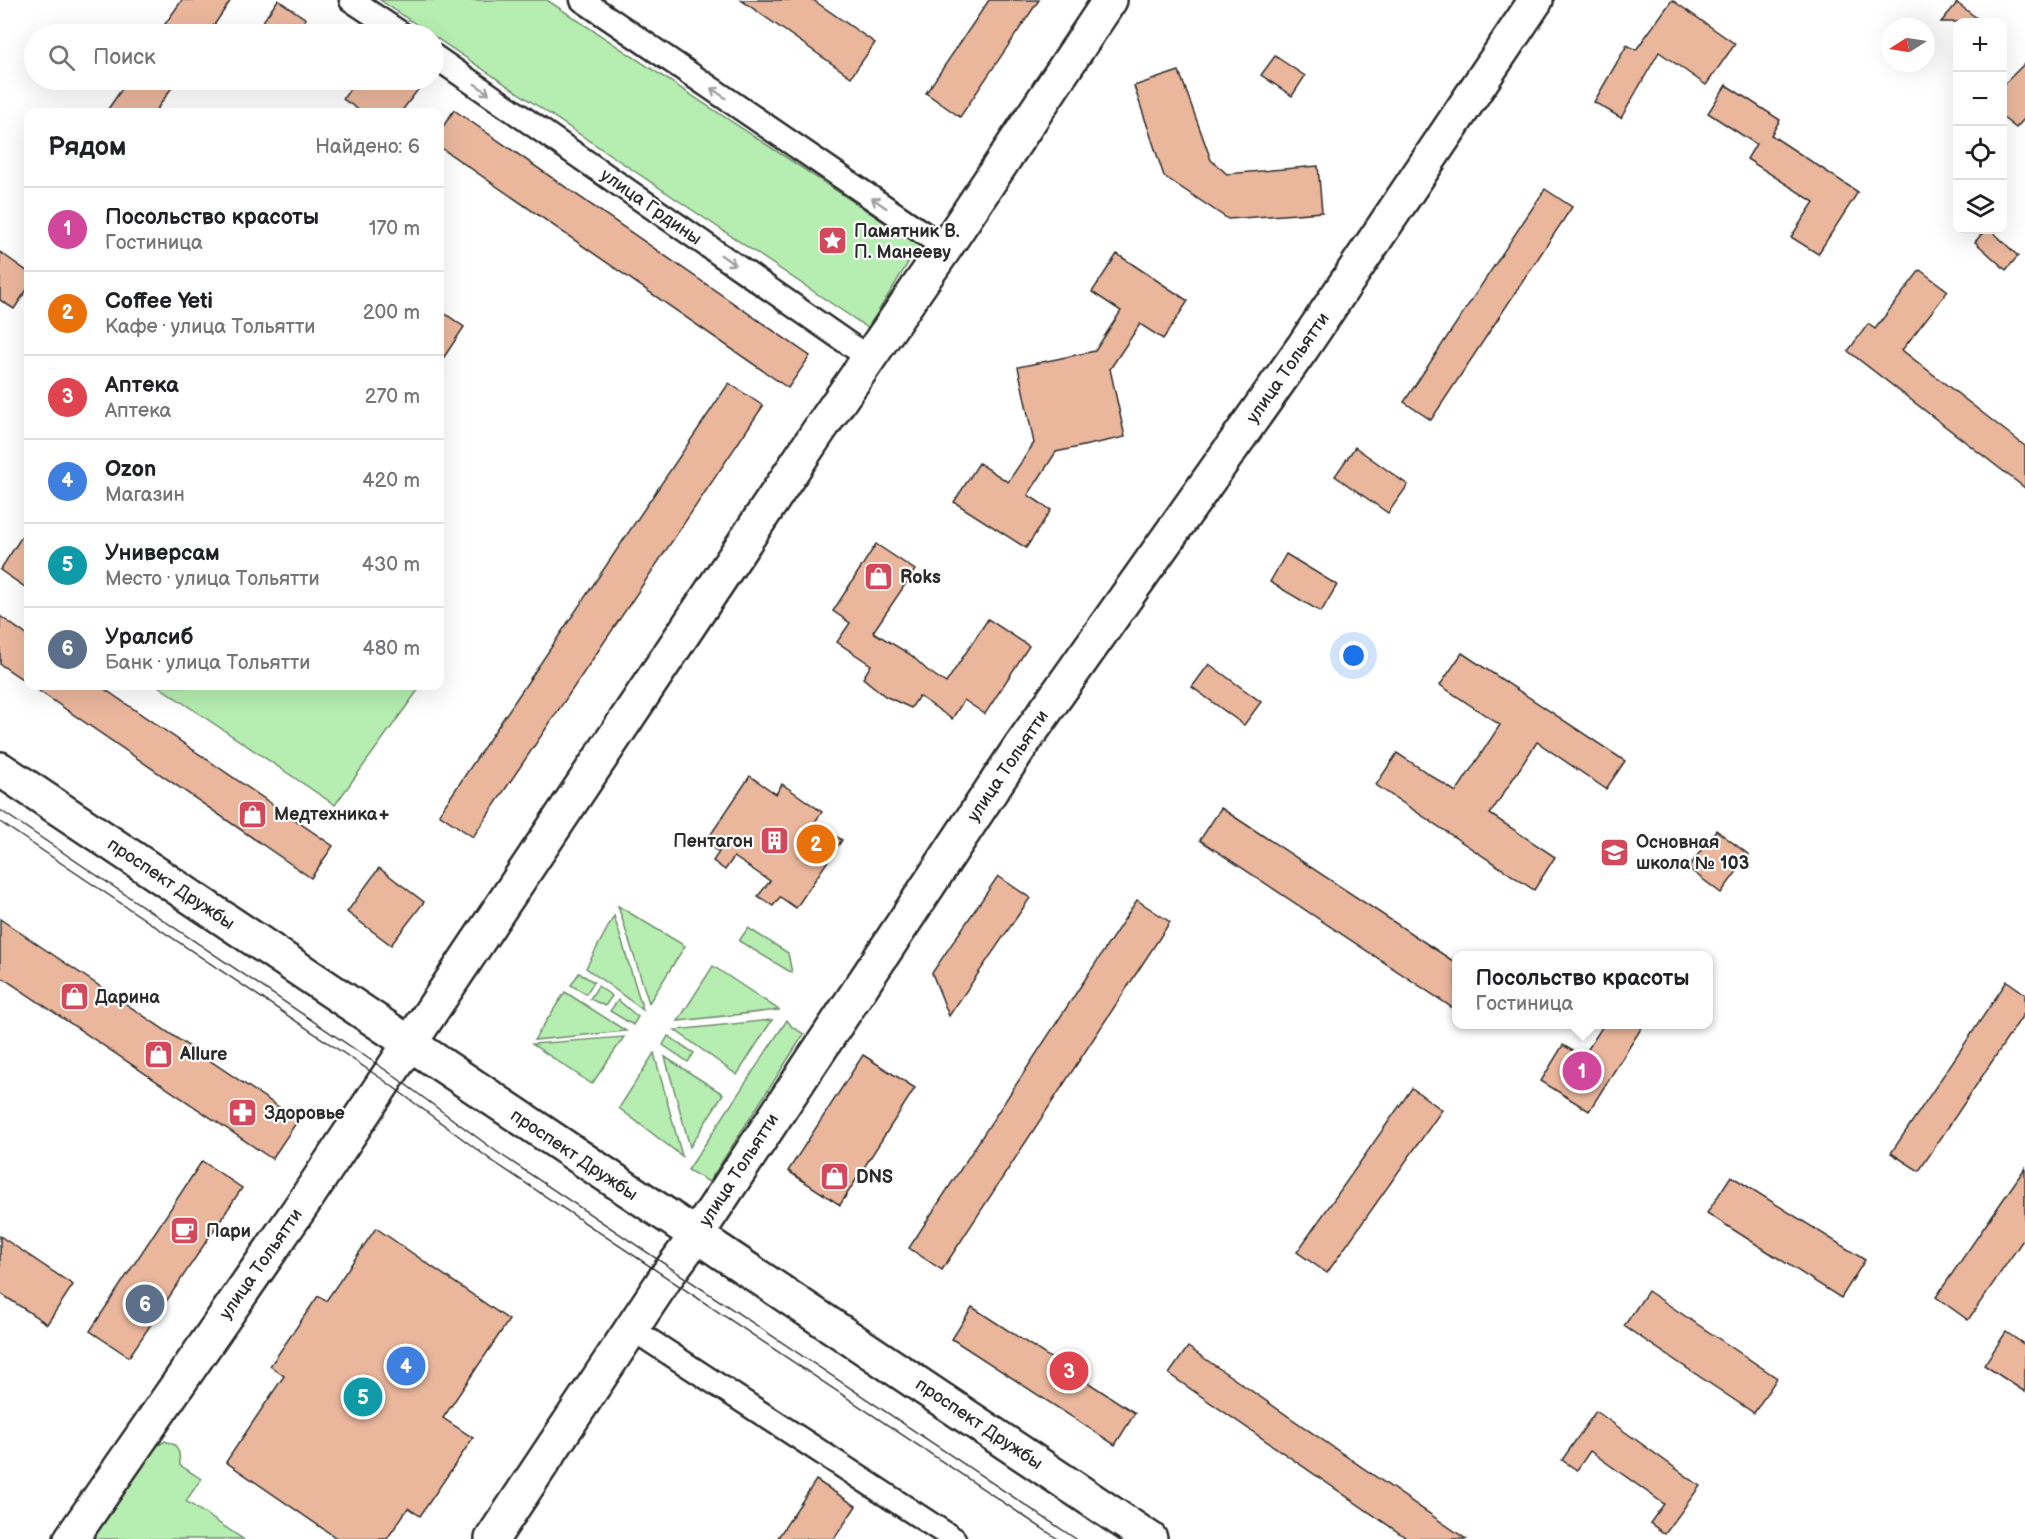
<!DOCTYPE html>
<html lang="ru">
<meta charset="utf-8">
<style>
:root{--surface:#fff;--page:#f2f2f2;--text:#202124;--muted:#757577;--line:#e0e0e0;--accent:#d1495b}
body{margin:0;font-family:"Balsamiq Sans",sans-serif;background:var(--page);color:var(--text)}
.controls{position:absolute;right:18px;top:18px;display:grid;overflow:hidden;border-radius:12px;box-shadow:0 6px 24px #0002}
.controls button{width:54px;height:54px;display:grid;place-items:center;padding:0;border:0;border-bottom:2px solid var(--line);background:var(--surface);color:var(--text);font:30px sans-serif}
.compass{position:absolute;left:1881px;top:18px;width:54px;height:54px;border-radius:50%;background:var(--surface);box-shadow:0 6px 24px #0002;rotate:258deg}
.you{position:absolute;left:1354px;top:656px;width:21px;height:21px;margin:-15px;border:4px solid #fff;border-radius:50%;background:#1a73e8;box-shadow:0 0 0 9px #1a73e833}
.badge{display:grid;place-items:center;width:39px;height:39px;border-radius:50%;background:var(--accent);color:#fff;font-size:20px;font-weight:700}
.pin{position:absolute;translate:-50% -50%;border:3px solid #fff;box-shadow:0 2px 6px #0006}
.popup{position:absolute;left:1452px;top:951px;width:261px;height:78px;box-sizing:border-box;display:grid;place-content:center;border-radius:12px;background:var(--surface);filter:drop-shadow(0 2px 4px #0005);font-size:20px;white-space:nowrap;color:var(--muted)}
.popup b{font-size:22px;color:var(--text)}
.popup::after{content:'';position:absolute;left:50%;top:100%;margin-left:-12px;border:12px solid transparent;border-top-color:var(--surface)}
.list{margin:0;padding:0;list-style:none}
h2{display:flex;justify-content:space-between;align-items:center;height:78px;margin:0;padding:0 24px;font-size:26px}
h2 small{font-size:20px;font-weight:400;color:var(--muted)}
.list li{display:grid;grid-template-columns:39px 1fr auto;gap:18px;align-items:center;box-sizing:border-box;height:84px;padding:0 24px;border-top:2px solid var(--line)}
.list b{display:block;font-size:22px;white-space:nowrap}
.list p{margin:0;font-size:20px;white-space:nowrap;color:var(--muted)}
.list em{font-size:20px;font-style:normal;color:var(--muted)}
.icon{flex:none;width:33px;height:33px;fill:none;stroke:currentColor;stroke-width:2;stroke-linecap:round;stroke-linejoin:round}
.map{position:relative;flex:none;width:2025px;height:1539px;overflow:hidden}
.search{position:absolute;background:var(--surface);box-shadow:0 6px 24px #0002;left:24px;top:24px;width:420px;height:66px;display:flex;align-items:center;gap:15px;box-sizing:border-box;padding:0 21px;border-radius:33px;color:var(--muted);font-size:22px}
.panel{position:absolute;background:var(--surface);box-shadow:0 6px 24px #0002;left:24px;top:108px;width:420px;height:582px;border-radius:12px}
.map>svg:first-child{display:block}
</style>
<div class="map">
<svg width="2025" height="1539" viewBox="0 0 2025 1539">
<rect width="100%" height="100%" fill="#fff"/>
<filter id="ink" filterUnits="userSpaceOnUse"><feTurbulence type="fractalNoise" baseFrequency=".0167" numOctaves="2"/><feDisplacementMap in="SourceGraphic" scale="12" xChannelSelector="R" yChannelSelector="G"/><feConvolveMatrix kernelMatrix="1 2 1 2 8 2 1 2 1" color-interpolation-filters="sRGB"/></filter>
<g filter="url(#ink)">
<g fill="#b6eeb1" stroke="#708c6e" stroke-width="1.5">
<path d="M380,0h167l372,245 -51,83z"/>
<path d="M158,686h263l-86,119z"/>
<path d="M618,906l67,40 -36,57z"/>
<path d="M614,916l29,94 -57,-42z"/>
<path d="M748,928l40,25 4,20 -53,-32z"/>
<path d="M713,966l66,44 -101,11z"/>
<path d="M579,973l15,9 -8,12 -15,-9z"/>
<path d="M598,986l14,10 -7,10 -15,-7z"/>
<path d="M565,992l61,39 -92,9z"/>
<path d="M618,1000l20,17 -5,8 -23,-14z"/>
<path d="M772,1020l-35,55 -62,-45z"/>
<path d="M787,1020l5,7 12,7 -95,148 -21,-12z"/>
<path d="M668,1036l26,17 -6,9 -25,-17z"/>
<path d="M624,1037l-32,47 -60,-40z"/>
<path d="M654,1053l28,103 -63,-48z"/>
<path d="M665,1057l58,37 -33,53z"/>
<path d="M165,1441l10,4 4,8 1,12 21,14 -15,22 57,38h-151l63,-92z"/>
</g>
<g fill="#eab79d" stroke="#2b2b2b" stroke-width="1.5">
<path d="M182,0h49l-23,34h-50z"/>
<path d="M278,0l28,19 -11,15h-27l-9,-7z"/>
<path d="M741,0h72l62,43 -24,34z"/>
<path d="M989,0h50l-79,117 -34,-24z"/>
<path d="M1672,0l63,44 -29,41 -47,-33 -38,66 -27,-16 33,-57 9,5z"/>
<path d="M1957,3l25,19h-41z"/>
<path d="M1275,56l30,20 -13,20 -31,-21z"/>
<path d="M2025,63v55l-9,10 -14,-11v-31z"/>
<path d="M1179,71l32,89 16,14 91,-8 4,46 -94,7 -64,-43 -30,-90z"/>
<path d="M128,80h49l-22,32h-49z"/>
<path d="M356,80h54l10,7 -19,25h-39l-19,-13z"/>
<path d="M1726,85l54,35 -9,15 87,57 -40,62 -27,-17 23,-35 -67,-43 9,-15 -48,-31z"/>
<path d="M454,110l356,246 -22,32 -348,-241v-16z"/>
<path d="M1545,189l27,18 -141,213 -27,-18z"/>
<path d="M1985,230h6l27,26 -12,14 -31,-28z"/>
<path d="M0,252l28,20v16l-14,21 -14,-9z"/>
<path d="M1117,254l71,47 -25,38 -23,-15 -30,45 15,68 -69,15 -28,43 23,15 -25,38 -72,-46 25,-39 29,19 26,-39 -16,-76 77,-16 26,-40 -29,-19z"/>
<path d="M1920,270l28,21 -46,59 123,96v42l-177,-137 20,-27 7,5z"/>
<path d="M440,310l24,17 -24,36z"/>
<path d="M729,383l34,23 -290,431 -34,-23z"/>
<path d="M1355,447l53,38 -20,28 -53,-37z"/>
<path d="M28,527v62l-28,-19z"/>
<path d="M876,544l39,26 -42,62 38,23 16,15 19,13 42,-64 41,27 -44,68 -21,-14 -12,19 -33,-23 -8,12 -26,-12 -22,-18 8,-13 -34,-23 13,-19 -17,-12z"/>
<path d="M1286,554l51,31 -16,27 -51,-30z"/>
<path d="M0,616l28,20v47l-28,-19z"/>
<path d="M1462,653l163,108 -19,28 -69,-47 -47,72 65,43 -21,33 -158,-105 21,-32 59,39 44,-67 -60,-40z"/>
<path d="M1209,664l52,38 -17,23 -52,-38z"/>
<path d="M32,686h68l233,160 -22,32z"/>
<path d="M750,776l26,18 6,-10 40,28 -8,11 28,17 -46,68 -16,-11 -7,9 -15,-10 12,-15 -36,-24 -9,13 -12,-9 6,-9 -14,-9z"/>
<path d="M1221,808l235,155v47l-256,-170z"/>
<path d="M1716,830l33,25 -28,38 -33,-25z"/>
<path d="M379,868l45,34 -33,43 -44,-33z"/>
<path d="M998,876l32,22 -81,118 -17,-43z"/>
<path d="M1137,900l33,22 -228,348 -33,-22z"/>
<path d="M0,919l298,201 -26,39 -272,-183z"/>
<path d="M2007,981l18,13v18l-106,159 -28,-18z"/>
<path d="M1604,1024h40l-55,87 -48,-30 22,-36 20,12z"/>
<path d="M863,1055l52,33 -75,117 -52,-34z"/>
<path d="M1412,1088l30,22 -115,163 -30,-21z"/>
<path d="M202,1161l40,27 -113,169 -39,-26z"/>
<path d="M2025,1168v69l-57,83 -32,-23z"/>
<path d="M1731,1176l134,84 -24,38 -134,-85z"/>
<path d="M376,1228l133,92 -66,98 30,20 -53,78 -12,-8 -21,31h-49l-112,-77 58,-86 -14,-10 48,-70 8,5z"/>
<path d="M0,1236l73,49 -26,39 -47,-31z"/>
<path d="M1648,1291l129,87 -23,35 -130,-87z"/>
<path d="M972,1307l163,106 -20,32 -163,-106z"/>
<path d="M2006,1332l19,13v47l-41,-27z"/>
<path d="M1188,1347l278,192h-58l-239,-165z"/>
<path d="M1596,1411l104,75 -35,48 -15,-11 14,-19 -74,-53 -13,19 -15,-10z"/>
<path d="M816,1480l40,26 -22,33h-57z"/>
</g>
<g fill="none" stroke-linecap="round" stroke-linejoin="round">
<defs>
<g id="street">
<path d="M351,0l51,34"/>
<path d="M582,0l363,248"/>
<path d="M434,56l435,302"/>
<path d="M632,1329l322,210"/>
</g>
<g id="secondary">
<path d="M0,769l1150,770"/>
<path d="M71,1539l231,-334 518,-776 125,-181 165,-248"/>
<path d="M492,1539l174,-262 30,-41 324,-489 283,-400 233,-347"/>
</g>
</defs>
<use href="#street" stroke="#2b2b2b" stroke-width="27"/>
<use href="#secondary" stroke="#2b2b2b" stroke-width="38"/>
<use href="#street" stroke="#fff" stroke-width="22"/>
<use href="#secondary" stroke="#fff" stroke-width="33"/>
<g stroke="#2b2b2b" stroke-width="1.5">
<path d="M0,810l390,263 107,79 579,387"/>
<path d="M0,822l385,259 106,79 567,379"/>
</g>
</g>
<defs><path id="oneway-shaft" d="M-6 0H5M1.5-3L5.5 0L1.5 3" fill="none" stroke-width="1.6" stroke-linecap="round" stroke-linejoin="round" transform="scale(1.5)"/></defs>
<g stroke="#a0a0a0">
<use href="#oneway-shaft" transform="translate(482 89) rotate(35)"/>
<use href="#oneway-shaft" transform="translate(718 93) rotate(-146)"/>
<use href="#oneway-shaft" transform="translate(879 203) rotate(-146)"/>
<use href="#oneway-shaft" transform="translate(728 260) rotate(35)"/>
</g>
</g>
<defs>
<symbol id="sight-square" viewBox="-11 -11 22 22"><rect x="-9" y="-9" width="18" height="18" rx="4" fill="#d1495b" stroke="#fff"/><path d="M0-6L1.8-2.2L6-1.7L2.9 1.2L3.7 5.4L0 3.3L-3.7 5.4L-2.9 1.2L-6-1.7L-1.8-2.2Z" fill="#fff"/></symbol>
<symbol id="shop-square" viewBox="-11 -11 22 22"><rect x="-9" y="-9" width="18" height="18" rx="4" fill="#d1495b" stroke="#fff"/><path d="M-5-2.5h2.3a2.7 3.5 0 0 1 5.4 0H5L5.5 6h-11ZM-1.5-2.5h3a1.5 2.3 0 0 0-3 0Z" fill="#fff"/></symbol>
<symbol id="building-square" viewBox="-11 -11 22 22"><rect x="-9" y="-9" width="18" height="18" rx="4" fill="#d1495b" stroke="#fff"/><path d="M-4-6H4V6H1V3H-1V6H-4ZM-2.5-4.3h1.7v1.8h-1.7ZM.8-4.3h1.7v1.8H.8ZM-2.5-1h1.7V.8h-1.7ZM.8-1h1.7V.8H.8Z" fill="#fff"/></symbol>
<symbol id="school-square" viewBox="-11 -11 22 22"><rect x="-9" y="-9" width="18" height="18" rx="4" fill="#d1495b" stroke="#fff"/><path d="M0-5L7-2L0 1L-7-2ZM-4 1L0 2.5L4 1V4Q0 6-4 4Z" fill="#fff"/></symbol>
<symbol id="pharmacy-square" viewBox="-11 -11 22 22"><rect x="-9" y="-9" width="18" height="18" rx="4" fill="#d1495b" stroke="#fff"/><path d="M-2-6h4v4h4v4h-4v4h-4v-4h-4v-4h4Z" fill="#fff"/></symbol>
<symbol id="cafe-square" viewBox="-11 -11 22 22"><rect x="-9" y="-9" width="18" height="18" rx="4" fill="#d1495b" stroke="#fff"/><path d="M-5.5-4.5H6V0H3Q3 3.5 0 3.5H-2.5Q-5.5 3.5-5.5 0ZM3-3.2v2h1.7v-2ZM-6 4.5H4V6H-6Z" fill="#fff"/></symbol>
</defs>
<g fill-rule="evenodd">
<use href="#sight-square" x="816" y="224" width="33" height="33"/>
<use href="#shop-square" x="862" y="560" width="33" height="33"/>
<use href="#shop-square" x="236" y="798" width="33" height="33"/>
<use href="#building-square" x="758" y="824" width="33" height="33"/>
<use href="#school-square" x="1598" y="836" width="33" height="33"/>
<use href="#shop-square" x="58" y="980" width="33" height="33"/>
<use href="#shop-square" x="142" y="1038" width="33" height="33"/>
<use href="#pharmacy-square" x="226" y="1096" width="33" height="33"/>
<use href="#shop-square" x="818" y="1160" width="33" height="33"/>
<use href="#cafe-square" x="168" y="1214" width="33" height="33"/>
</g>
<g text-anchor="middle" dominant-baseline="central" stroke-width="4.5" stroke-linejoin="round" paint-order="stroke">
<g font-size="18" fill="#2b2b2b" stroke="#fff">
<text transform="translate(651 207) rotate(35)">улица Грдины</text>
<text transform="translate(1288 368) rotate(-55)">улица Тольятти</text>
<text transform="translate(1008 766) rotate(-56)">улица Тольятти</text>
<text transform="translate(171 884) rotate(34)">проспект Дружбы</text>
<text transform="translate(574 1155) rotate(34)">проспект Дружбы</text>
<text transform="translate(739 1170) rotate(-57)">улица Тольятти</text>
<text transform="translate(261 1264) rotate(-55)">улица Тольятти</text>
<text transform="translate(979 1424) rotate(34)">проспект Дружбы</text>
</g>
<g font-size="18" font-weight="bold" fill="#2b2b2b" stroke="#fff" text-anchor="start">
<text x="854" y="231">Памятник В.<tspan x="854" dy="21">П. Манееву</tspan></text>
<text x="900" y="577">Roks</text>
<text x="274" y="814">Медтехника+</text>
<text x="753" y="841" text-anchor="end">Пентагон</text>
<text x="1636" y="842">Основная<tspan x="1636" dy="21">школа № 103</tspan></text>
<text x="95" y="997">Дарина</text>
<text x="180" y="1054">Allure</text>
<text x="264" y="1113">Здоровье</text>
<text x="856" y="1177">DNS</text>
<text x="206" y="1231">Пари</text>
</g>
</g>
</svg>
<div class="controls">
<button>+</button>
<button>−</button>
<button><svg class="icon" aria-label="locate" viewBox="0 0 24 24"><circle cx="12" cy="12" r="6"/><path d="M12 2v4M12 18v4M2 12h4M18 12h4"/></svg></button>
<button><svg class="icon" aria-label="layers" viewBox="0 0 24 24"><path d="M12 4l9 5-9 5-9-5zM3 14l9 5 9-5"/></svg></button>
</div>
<svg class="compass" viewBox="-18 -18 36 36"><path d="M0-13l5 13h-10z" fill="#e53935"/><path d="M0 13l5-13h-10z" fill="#757577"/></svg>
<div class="you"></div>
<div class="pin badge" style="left:1582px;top:1071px;background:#d1479c">1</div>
<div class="popup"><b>Посольство красоты</b>Гостиница</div>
<div class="pin badge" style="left:816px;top:844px;background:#e8710a">2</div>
<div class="pin badge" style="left:1069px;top:1371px;background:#e0444e">3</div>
<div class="pin badge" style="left:406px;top:1366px;background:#3f7fe0">4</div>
<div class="pin badge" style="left:363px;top:1397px;background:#0f9aa8">5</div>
<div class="pin badge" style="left:145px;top:1304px;background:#5c6f8a">6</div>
<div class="search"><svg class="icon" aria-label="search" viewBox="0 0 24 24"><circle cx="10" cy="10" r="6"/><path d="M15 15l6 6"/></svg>Поиск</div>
<section class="panel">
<h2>Рядом<small>Найдено: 6</small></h2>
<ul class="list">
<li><span class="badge" style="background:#d1479c">1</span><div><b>Посольство красоты</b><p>Гостиница</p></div><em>170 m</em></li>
<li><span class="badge" style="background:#e8710a">2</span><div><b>Coffee Yeti</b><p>Кафе · улица Тольятти</p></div><em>200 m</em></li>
<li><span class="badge" style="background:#e0444e">3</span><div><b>Аптека</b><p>Аптека</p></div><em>270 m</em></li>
<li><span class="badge" style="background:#3f7fe0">4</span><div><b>Ozon</b><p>Магазин</p></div><em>420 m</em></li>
<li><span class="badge" style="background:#0f9aa8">5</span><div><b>Универсам</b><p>Место · улица Тольятти</p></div><em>430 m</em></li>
<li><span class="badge" style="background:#5c6f8a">6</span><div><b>Уралсиб</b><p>Банк · улица Тольятти</p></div><em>480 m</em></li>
</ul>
</section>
</div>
